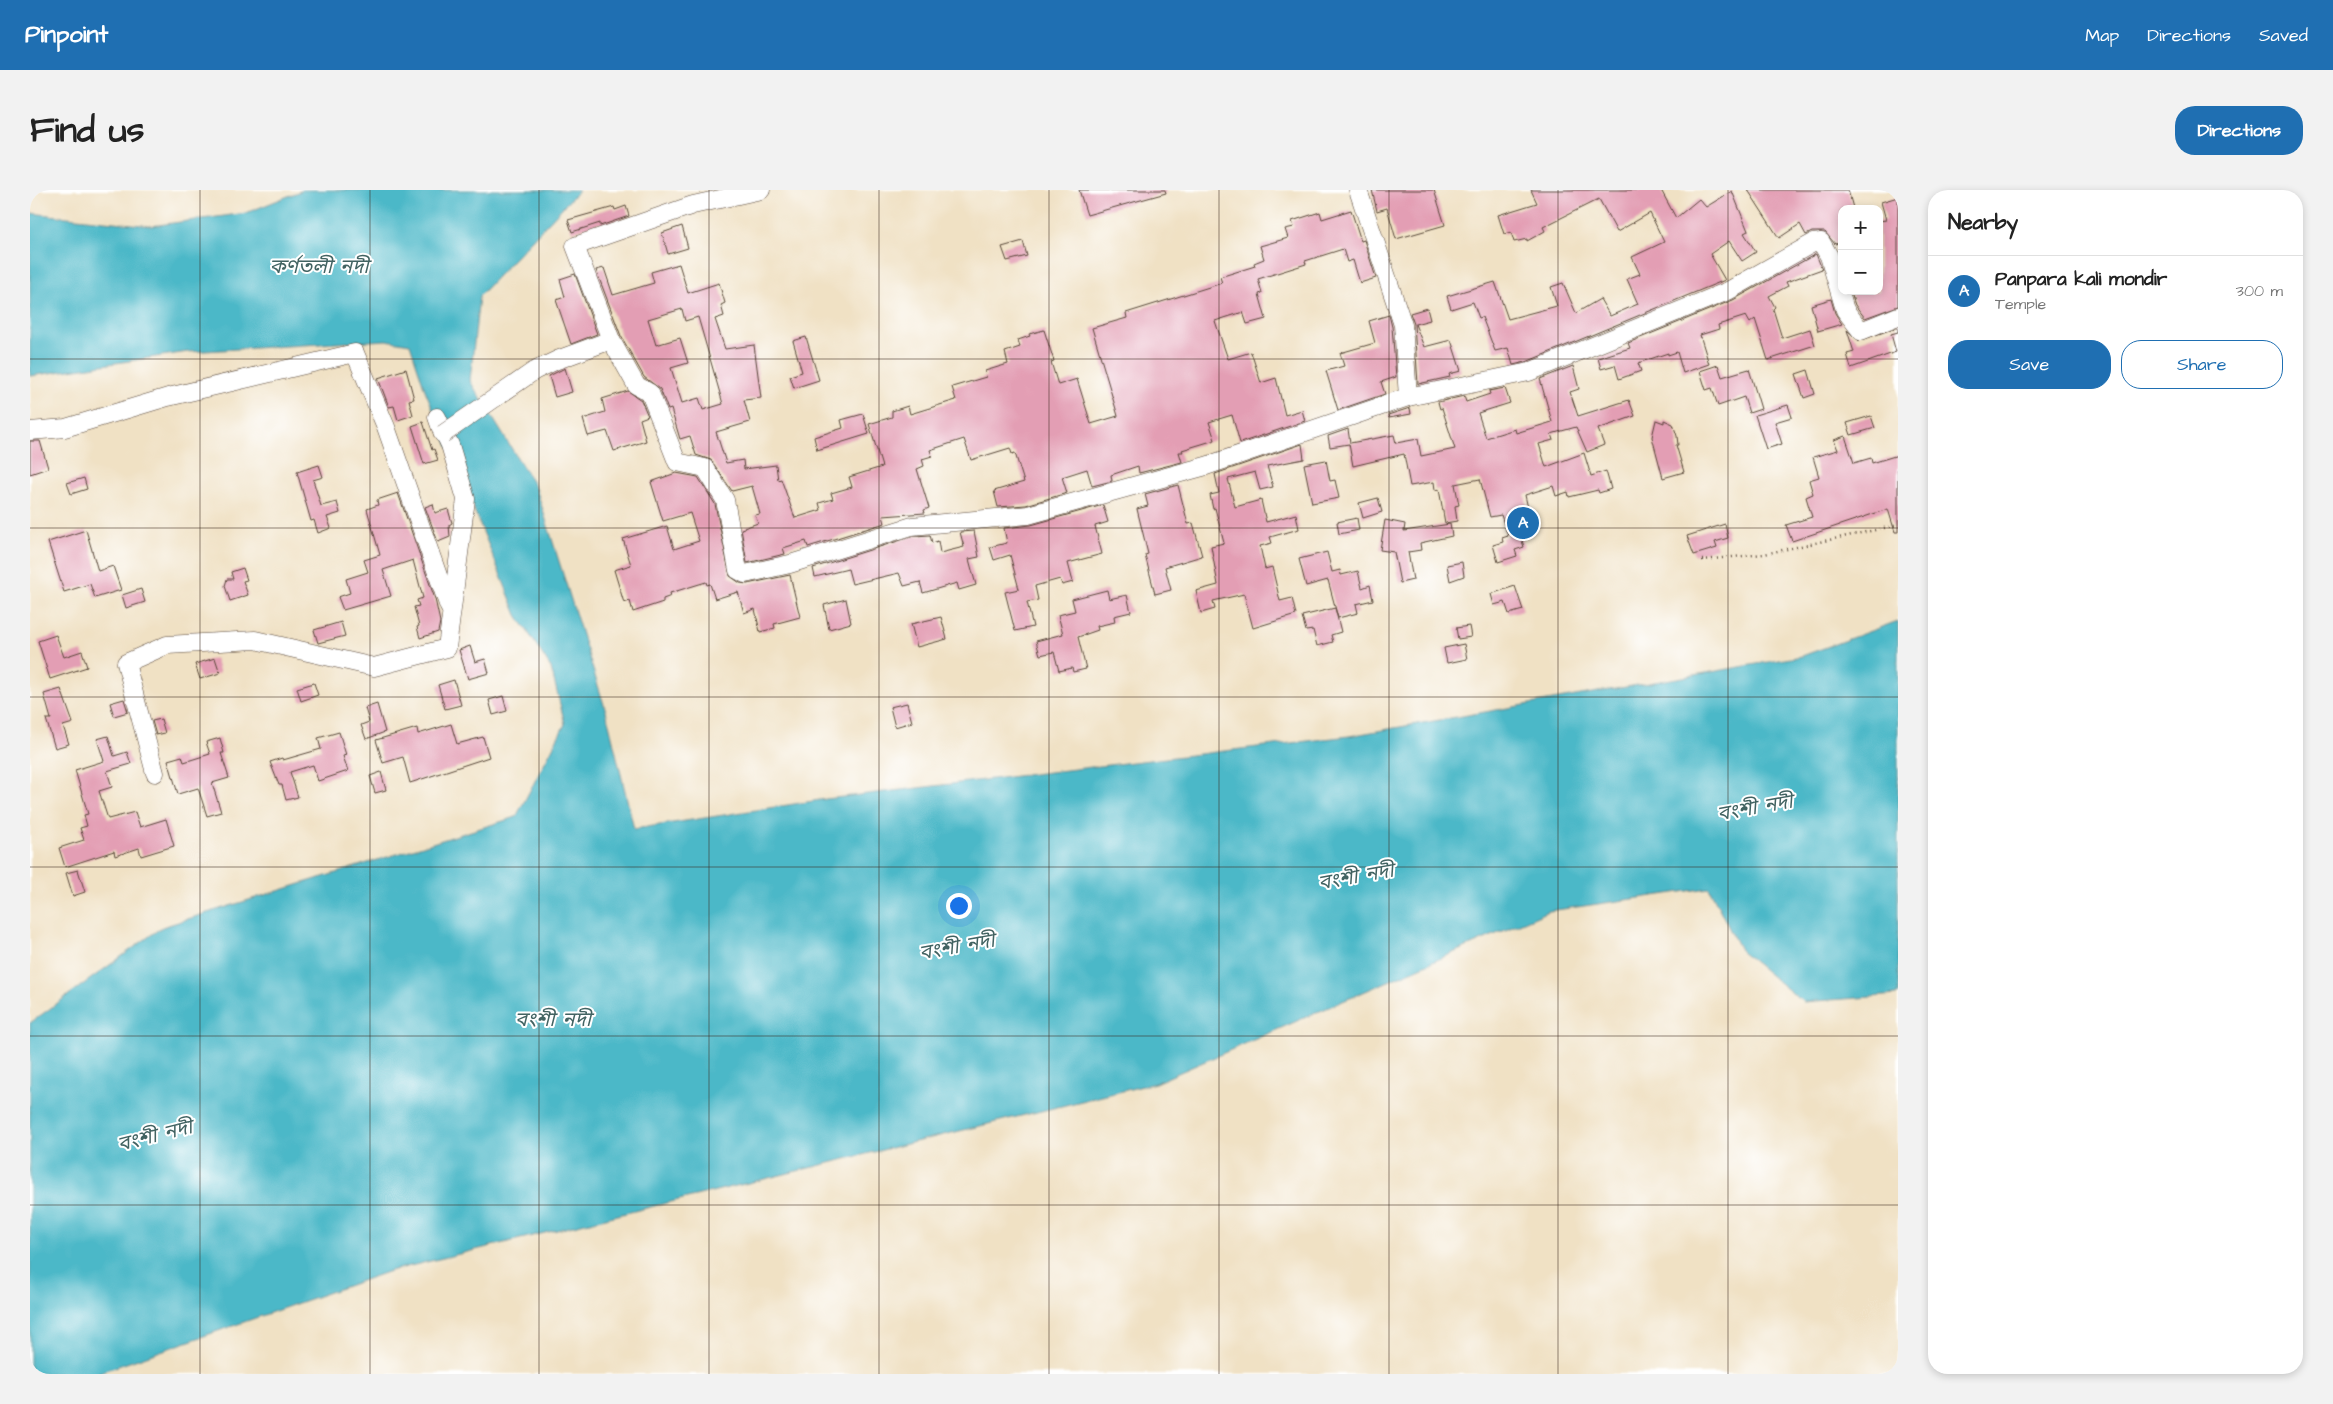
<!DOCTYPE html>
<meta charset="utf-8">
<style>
:root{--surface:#fff;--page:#f2f2f2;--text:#222;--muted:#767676;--line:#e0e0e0;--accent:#1f6fb2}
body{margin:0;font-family:"Architects Daughter","Noto Sans Bengali",sans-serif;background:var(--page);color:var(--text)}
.controls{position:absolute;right:15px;top:15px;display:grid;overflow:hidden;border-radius:10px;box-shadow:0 2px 8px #0003}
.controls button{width:45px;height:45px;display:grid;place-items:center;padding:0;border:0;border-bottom:1px solid var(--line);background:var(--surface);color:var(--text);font:25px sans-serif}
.you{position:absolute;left:928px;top:715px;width:18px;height:18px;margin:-12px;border:4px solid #fff;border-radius:50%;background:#1a73e8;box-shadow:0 0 0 8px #1a73e833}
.badge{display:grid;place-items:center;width:32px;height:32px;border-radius:50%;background:var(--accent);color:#fff;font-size:16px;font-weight:700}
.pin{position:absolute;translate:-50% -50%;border:2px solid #fff;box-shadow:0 1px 5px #0006}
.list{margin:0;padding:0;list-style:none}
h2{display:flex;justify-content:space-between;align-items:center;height:65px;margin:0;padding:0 20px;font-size:21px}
h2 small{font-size:16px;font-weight:400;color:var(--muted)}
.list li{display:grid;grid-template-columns:32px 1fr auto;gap:15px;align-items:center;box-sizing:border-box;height:70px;padding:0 20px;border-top:1px solid var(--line)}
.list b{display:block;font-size:19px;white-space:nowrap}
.list p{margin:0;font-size:16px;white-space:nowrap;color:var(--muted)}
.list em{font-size:16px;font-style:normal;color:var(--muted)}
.actions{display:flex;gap:10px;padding:15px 20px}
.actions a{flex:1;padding:11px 0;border:1px solid var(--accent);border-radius:20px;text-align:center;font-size:18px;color:var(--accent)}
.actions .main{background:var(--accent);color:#fff}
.map{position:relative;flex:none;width:1868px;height:1184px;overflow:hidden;border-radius:20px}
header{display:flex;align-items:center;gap:30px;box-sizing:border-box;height:70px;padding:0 25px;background:var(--accent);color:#fff}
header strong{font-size:24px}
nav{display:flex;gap:28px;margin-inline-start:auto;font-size:18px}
.intro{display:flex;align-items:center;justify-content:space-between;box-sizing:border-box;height:120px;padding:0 30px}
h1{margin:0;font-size:35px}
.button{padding:12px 22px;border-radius:20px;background:var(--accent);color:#fff;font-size:18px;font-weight:700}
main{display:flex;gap:30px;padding:0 30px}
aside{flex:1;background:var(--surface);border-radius:20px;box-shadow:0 2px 8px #0003}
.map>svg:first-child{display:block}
</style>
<header>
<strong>Pinpoint</strong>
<nav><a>Map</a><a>Directions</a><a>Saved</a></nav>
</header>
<div class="intro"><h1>Find us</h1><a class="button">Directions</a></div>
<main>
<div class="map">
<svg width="1868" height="1184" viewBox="0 0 1868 1184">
<rect width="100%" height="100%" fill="#fff"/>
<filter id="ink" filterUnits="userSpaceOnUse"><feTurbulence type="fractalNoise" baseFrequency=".02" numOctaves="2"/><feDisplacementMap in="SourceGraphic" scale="10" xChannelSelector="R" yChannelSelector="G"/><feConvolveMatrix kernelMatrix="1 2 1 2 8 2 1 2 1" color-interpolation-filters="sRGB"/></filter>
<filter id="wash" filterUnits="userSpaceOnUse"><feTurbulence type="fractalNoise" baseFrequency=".0096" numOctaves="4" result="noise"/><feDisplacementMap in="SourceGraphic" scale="20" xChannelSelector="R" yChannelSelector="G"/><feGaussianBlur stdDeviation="1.12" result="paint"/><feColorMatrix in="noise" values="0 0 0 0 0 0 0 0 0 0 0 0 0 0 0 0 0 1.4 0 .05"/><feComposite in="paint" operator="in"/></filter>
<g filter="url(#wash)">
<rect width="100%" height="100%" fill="#f0e1c4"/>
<path fill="#4cb8c8" stroke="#447173" d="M273,0h276l-100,106 -9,85 66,107 70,223 28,118 192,-30 523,-63 453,-80 96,-35v374l-95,7 -63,-52 -31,-62 -160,23 -394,172 -765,188 -295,103h-65v-351l132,-96 354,-110 49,-93 -14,-56 -34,-53 -92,-225 -15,-46 -24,-4 -198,12 -158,24v-163l121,13 95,-13z"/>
<g id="blocks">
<g fill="#e39eb4" fill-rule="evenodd">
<path d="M1049,0h86l1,3 -79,22z"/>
<path d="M1342,0h62l11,35 -49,14 -9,-31 -10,3z"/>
<path d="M1501,0h130l15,28 23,-19 7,8 26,-16 16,40 -4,2 12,19 -14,9 -13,-20 -19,13 15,26 -199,82 -13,3 -5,-17 -13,3 -13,-34 -3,1 -6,-16 -22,7 -4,-13 48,-14 13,37 49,-13 -6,-19 12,-4 13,30 24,-14 10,17 28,-12 -11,-25 13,-5 -8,-17 32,-15 -14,-29 -33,19 -18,-33 -56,28 2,4 -18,10v-2l-13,3 -3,-10 -7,2 -6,-19 39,-12z"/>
<path d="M1718,0h100l5,18 -11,1 -2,3 2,30 -7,2 -10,-12h-13l-6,3 -6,-11 -21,14z"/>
<path d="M1868,7v109l-33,12 -10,-13 -4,-12 28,-2v-70l7,-1 -5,-18z"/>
<path d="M596,16l3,10 -29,10v-3l-28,9 -4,-12 46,-13 1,3z"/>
<path d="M1321,20l10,31 3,-1 12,38 -16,5 -7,-23 -6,2 -4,-13 -38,12 1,3 -48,15 4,14 -3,1 7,25 -19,5 -4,-12 -28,9 13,38 23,-7 10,31 15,-5 9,37 17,-5 3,11 -65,22 -8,-28 -23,7 6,18 -33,10 1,2h-4l3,10 -43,11 -1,-7 -27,9 1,6 -20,5 -5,-17 -25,8 5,16 -41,12 -28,2 -4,-16 30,-9 -9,-29 -3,1 -2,-6 -39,12 -7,-21 -34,11 2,6 -10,3 2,7 -7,3 12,39 -5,2 1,3 -42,3 2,7 -77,24 -2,-6 -23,7 2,6 -38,9 -6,-34 17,-6 -3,-8 5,-1 -8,-28 -20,5 -21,-31 -15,-5 -6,-19 -10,3 -9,-30 -3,1 -8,-21 -16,-12 -23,-41 -25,-66 8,-2 9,27 41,-12 -3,-11 28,-8 9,29 31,-10 6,20 -4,2 3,11 -9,3 10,30 29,-4 7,53 -17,2 6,22 -34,10 10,31 17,-3 1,9 32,-4 2,15 3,-1 14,39 26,-8 -2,-7 14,-4 -2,-6 21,-6 -3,-10 33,-10 -13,-43 23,-7v-6l16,-5 2,8 46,-14 -4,-13 34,-10 -1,-6 23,-7 -3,-12 15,-5 -2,-7 12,-4 -1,-2 15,-4 10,31 -3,1 7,23 19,-6 14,45 27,-8 -26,-88 35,-10 -1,-5 96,-30 -2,-6 35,-11 -1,-3 10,-4 -4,-13 28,-8 -3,-9 9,-2 -2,-6 28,-9 2,7zM652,119l3,12 13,-4 25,87 -20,6 -4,-12 -17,5 -11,-35 17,-5 -8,-25 -24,7 -8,-26z"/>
<path d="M652,36l6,22 -20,6 -6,-21z"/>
<path d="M993,51l4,15 -20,5 -5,-14z"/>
<path d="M1786,64l6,15 -36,13 2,4 -19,10 6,11 -2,2 9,29 28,-9 5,16 -47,15 -13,-41 -5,4 -4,-7 -28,9 1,4 -19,6 9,29 -26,9 -6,-21 -9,3v-2l-30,10 3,8 -22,8 -4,-14 -14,4 -3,-11 32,-10 -2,-5 105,-43z"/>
<path d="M545,84l22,60 -26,10 -15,-44 9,-3 -5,-18z"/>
<path d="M1801,109l4,14 7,11 -24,7 -7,-26z"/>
<path d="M1397,118l3,12 -15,4 9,23 27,-7 10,31 -12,3 1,3 -32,7 -4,-60 -4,-11z"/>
<path d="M1359,125l3,12 4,50 -15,5 4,12 -47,16 -12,-39 18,-5 -4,-13 35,-10 -6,-22z"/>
<path d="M1868,137v5l-7,2 5,18 -45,16 -4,-14 7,-2 -7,-22 12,11z"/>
<path d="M776,147l13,43 -25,8 -4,-12 12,-4 -9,-31z"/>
<path d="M1688,175l4,12 27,-8 12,40 -12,4 -5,-16 -26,9 -6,-18 -6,2 -6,-19z"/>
<path d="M1543,176l6,23 -9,3 8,24 51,-16 6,16 -37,13 6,16 -17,7 -11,-25 -25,7 2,6 -14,4 7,23 38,-14 7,23 15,-5 5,18 -12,4 -1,-3 -29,7 -1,-5 -12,4 -3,-10 -28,9 6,27 -13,6 6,19 -9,3 2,6 -19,6 -5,-17 10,-3 -1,-4 6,-2 -7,-21 -11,2 -10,-38 -25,5 4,21 -4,1 2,15 -12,2 -6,-34 -4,1 -1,-8 -24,4 -6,-32 -51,12 -4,-22 -19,3 -2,-11 20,-7 2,14 44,-8 2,8 22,-4 3,17 34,-7 -13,-41 -2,1 -2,-7 26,-6 2,6 24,-8 -1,-3 16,-3 5,15 -32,10 8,25 29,-9 1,4 36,-11 -12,-43z"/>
<path d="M535,178l7,24 -17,5 -6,-21z"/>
<path d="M376,179l8,30 -5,1 4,15 -15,5 -4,-14 -5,1 -11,-29z"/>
<path d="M1778,180l7,24 -11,4 -8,-24z"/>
<path d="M598,201l13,9 7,16 -8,3 6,22 -32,10 -7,-20 -19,5 -5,-17 22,-7 -3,-13z"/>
<path d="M1758,215l4,12 -17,5 7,22 -16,5 -11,-34z"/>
<path d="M1380,218l1,6 -22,4 -1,-3z"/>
<path d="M833,224l6,20 -52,16 -3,-13 29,-9 -2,-8z"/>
<path d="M1841,226l4,12 -24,7 -4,-12z"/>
<path d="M1626,230l8,3v-3l9,4 4,12 1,9h-2l8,27 -21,6 -11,-41z"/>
<path d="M393,232l9,28 2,-1 4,11 -14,4 -12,-38z"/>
<path d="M1815,246l9,27 17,-5 1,5 26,-8v77h-3l-7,-23 -96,32 -6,-16 26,-8 -6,-20 7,-3 -4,-14 10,-3 -6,-20 25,-7 -4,-10z"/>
<path d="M0,251h10l8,27 -18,6z"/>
<path d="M1272,254l2,15 -37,7 6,21 -13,3 -5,-18 -27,7 7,28 26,-7 5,22 30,-8 3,15 -29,8 2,6 -12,3 5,23 7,-2 8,34 12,-3 4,17 -43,13 -9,-34 -31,7 2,8 -14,4 -5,-22 22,-6 -7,-39 13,-3 -9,-35 -2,1 -3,-14 9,-2 -4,-19z"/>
<path d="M1296,270l4,21 5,-1 4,18 -27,5 -8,-39z"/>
<path d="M289,275l4,12 -10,3 8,26 16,-4 3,11 -13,4 4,11 -13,5 -4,-13 -3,1 -14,-49z"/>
<path d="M646,283l22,4 17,27 15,72 10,7 7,1 43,-9 10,42 -26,7 1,4 -15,4 -5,-23 -11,4 -6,-21 -23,7 -5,-15 -3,1 -1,-3 -36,11 1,3 -8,3v3l-30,10 -3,-11 -6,2 -10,-33 17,-5 -8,-26 44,-13 7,23 25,-8 -9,-28 -27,8 -12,-39z"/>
<path d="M54,288l3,11 -16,5 -4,-11z"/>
<path d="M1148,295l10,39 5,-1 9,33 -37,11 6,23 -16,4 -10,-39 3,-1 -11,-45 11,-3 -3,-12z"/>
<path d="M368,303l37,106 5,23 -2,10 -18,6 -3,-11 2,-1 -5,-19 5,-1 -2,-6 6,-2 -10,-38 -30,10 8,26 -48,14 -5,-13 12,-4 -4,-14 22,-7 -4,-12 16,-5 -13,-46 11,-4 -1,-5z"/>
<path d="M1348,308l4,14 -19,6 -4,-15z"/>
<path d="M403,314l2,9 13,-4 4,14 -3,2 1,12 -12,5 -13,-35z"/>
<path d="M1073,315l5,17 -13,4 7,28 -34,9 5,19 -11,3 -2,-6 -25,7 3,14 -11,2 6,25 -18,4 -10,-39 14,-3 -9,-34 -16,5 -4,-13 17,-4 -3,-15 27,-3z"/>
<path d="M1327,328l2,12 -20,4 -2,-12z"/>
<path d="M1355,330l20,4 -1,7 46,-7 2,12 -32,7 1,7 -13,2 5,28 -13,3 -6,-31 -14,-2z"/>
<path d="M1695,334l3,14 -13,4 2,6 -23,7 -7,-19z"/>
<path d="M56,340l12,41 15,-5 8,24 -26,8 -5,-14 -26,8 -16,-50z"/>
<path d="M944,341l5,26 -10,2 7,26 -17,5 -2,-7 -34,10 -3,-11 -16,4 -5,-13 -47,11 -4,-15 -33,8 -2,-9 101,-32 16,-1 2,8 6,-2 2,12 24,-6 -4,-15z"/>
<path d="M1297,362l5,20 8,-2 1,5 17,-4 4,17 8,-3 3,15 -17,4 2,9 -20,5 -10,-38 -22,6 -7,-27z"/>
<path d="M1432,372l2,14 -14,5 -3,-16z"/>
<path d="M213,378l4,12 -4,1 5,14 -18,6 -5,-15 2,-7h6l-2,-7z"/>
<path d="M1485,396l8,24 -14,4 -4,-12 -11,3 -3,-11z"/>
<path d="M111,399l4,13 -19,6 -4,-13z"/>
<path d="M1077,400l2,9 18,-4 4,17 -17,4 1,6 -18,4 1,4 -20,7 8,32 -13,3 -1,-4 -13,3 -5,-19 -14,3 -4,-14 27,-7 -5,-19 17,-4 -3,-12z"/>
<path d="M816,409l5,24 -22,6 -5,-24z"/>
<path d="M1305,418l6,24 -10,3 2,7 -16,4 -4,-16 -7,1 -4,-15z"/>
<path d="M911,427l6,22 -30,8 -6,-23z"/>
<path d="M311,432l4,14 -27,7 -4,-13z"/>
<path d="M1439,436l2,11 -13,2 -2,-11z"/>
<path d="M26,445l8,22 18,-6 5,16 -37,12 -12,-38z"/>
<path d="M1434,454l3,15 -20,4 -3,-15z"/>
<path d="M440,456l5,16 10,-3 4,14 -21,6 -9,-29z"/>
<path d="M185,468l5,15 -20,6 -5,-15z"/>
<path d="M424,490l7,25 -16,4 -7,-24z"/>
<path d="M284,493l4,12 -17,6 -4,-13z"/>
<path d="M31,499l12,34 -10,3 6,18 -14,4 -9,-29h5l-7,-25z"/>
<path d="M473,506l4,15 -14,4 -4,-15z"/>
<path d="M94,509l4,13 -14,4 -4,-13z"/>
<path d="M877,513l5,19 -17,5 -5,-20z"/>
<path d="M347,514l8,28 -19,7 -5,-14 8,-3 -4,-14z"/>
<path d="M131,529l4,14 -9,2 -4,-14z"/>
<path d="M421,534l6,20 26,-7 6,20 -79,26 -7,-26 -20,6 -7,-23 41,-12 1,6z"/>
<path d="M309,542l7,23 -3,1 5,15 -30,10 -5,-16 -23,7 8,25 -12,3 -4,-15h-3l-9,-23 12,-4 1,2 38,-11 -3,-11z"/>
<path d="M78,546l6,20 13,-4 4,12 -24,7 5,16 -13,4 9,28 27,-7 5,15 26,-8 8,27 -33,10 -2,-8 -24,8 -1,-5 -49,16 -6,-19 25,-8 -4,-12 7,-2 -3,-11 4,-1 -13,-44 29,-9 -7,-22z"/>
<path d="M190,548l4,15h-3l8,25 -17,5 9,29 -14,4 -9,-28 -20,6 -10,-34 14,-4 2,6 26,-8 -4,-12z"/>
<path d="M351,582l5,18 -11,3 -5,-17z"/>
<path d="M48,680l7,22 -12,4 -7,-23z"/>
</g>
</g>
</g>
<g filter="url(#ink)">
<use href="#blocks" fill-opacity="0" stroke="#564537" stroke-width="1"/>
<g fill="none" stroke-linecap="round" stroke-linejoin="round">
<defs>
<g id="street">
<path d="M1328,0l45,135 5,72"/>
<path d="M581,150l-36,-94 118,-41 68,-15"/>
<path d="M504,181l23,-11 54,-20 25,45 14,8 27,69 28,6 20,32 13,70 7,4 45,-10 122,-38 116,-11 178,-49 202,-69 121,-25 199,-81 85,-48 8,-1 8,14 16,54 16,21 37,-15"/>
<path d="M0,241l35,-3 103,-31 187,-44 31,74 63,180"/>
<path d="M125,583l-29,-110 41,-18 88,-5 119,27 73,-19 19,-149 -16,-54 -13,-28 6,17"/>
</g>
</defs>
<use href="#street" stroke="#564537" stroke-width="19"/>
<path stroke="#564537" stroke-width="2.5" stroke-dasharray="1 4" stroke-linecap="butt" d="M1672,370l62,-6 134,-29"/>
<use href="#street" stroke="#fff" stroke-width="18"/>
<defs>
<path id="street-bridge" d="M413,244l91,-63"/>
</defs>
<use href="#street-bridge" stroke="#564537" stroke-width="19" stroke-linecap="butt"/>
<use href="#street-bridge" stroke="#fff" stroke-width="18"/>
</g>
</g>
<path fill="none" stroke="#3b2a1e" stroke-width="1" stroke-opacity="0.55" d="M170,0v1184M340,0v1184M509,0v1184M679,0v1184M849,0v1184M1019,0v1184M1189,0v1184M1359,0v1184M1528,0v1184M1698,0v1184M0,169h1868M0,338h1868M0,507h1868M0,677h1868M0,846h1868M0,1015h1868"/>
<g text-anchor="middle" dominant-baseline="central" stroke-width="4" stroke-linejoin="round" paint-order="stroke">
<g font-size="20" font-style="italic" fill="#426362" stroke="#fff">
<text x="289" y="77">কর্ণতলী নদী</text>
<text transform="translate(1725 618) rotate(-10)">বংশী নদী</text>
<text transform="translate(1326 687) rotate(-10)">বংশী নদী</text>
<text transform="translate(927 757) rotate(-10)">বংশী নদী</text>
<text x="523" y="830">বংশী নদী</text>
<text transform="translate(125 946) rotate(-14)">বংশী নদী</text>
</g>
</g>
</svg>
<div class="controls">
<button>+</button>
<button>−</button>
</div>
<div class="you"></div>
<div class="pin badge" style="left:1493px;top:333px">A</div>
</div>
<aside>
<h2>Nearby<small></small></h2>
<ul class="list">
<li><span class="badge">A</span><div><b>Panpara kali mondir</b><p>Temple</p></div><em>300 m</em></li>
</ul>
<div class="actions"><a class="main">Save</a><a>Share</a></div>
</aside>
</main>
